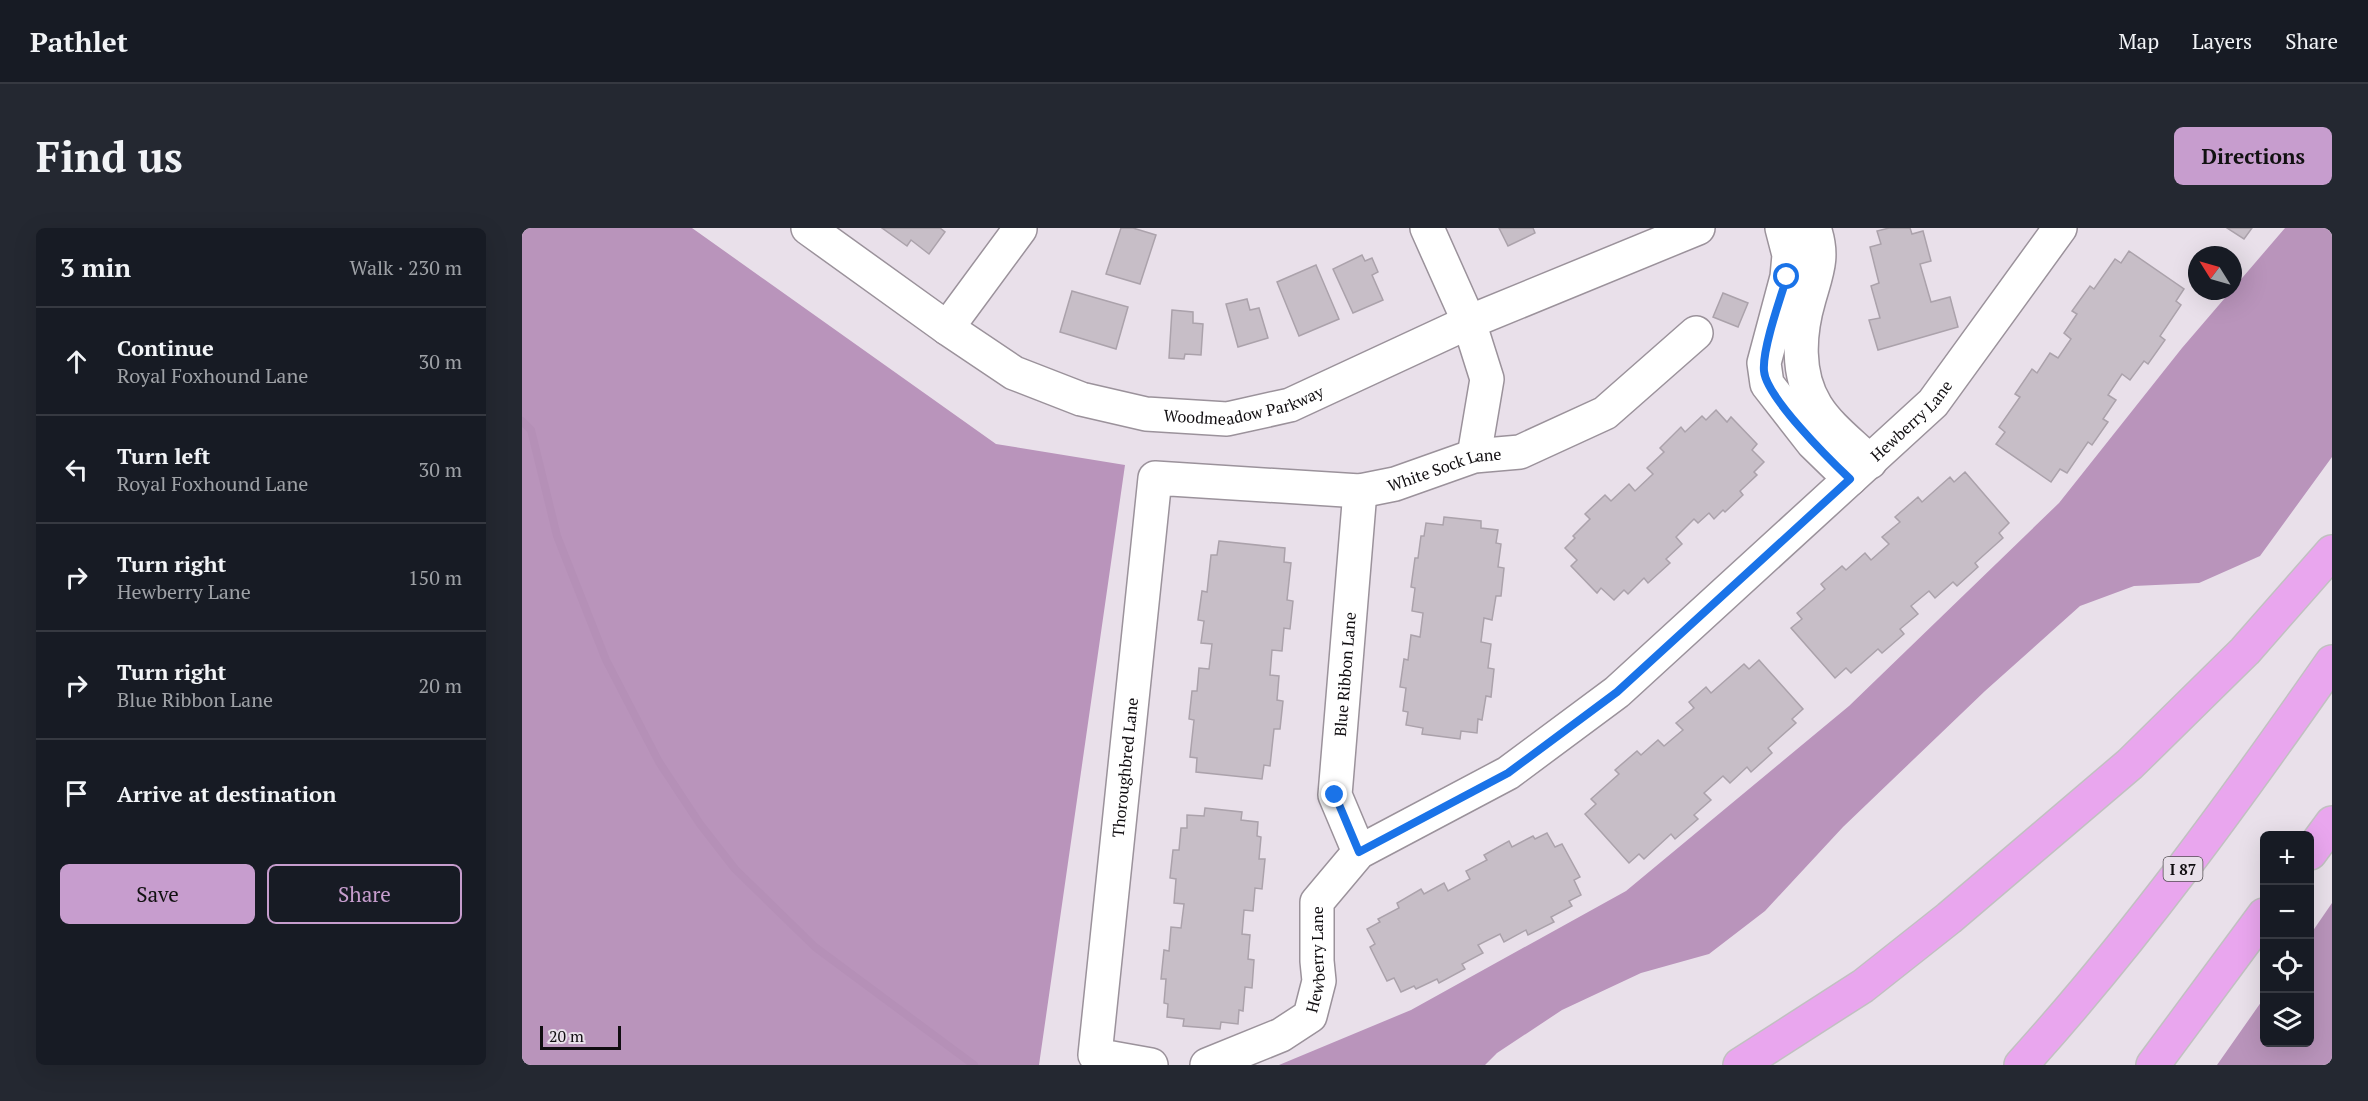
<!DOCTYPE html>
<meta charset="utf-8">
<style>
:root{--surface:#171b24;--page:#242831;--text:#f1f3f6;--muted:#9ea1a6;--line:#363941;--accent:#c79dce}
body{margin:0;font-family:"PT Serif",serif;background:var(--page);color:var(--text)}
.controls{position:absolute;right:18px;bottom:18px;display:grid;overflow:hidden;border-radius:9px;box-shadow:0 6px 24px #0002}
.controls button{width:54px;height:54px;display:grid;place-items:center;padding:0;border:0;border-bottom:2px solid var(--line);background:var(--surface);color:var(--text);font:30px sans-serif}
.compass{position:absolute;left:1666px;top:18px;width:54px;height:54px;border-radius:50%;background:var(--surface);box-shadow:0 6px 24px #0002;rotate:307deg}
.scale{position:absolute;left:18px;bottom:15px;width:81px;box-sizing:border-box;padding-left:6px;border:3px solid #100d10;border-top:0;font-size:16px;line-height:21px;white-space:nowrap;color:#100d10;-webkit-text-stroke:4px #e9e0ea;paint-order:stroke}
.stop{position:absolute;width:18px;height:18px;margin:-14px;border:4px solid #1a73e8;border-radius:50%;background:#fff}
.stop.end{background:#1a73e8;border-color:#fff;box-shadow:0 2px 6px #0008}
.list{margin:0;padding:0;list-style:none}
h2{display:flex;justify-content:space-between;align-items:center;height:78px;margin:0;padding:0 24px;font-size:26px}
h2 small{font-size:20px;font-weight:400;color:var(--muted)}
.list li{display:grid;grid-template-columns:39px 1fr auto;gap:18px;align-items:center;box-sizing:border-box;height:108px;padding:0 24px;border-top:2px solid var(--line)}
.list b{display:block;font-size:22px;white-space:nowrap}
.list p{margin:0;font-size:20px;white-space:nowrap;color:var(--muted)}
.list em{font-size:20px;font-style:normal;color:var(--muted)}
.actions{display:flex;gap:12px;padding:18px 24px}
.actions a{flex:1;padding:14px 0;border:2px solid var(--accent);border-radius:9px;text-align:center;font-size:21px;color:var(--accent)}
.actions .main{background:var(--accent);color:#111}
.icon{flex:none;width:33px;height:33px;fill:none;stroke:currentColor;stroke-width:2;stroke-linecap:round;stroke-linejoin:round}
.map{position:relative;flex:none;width:1810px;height:837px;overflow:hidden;border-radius:9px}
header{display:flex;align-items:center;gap:36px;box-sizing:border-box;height:84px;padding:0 30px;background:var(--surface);border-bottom:2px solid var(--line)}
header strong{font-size:28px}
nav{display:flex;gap:33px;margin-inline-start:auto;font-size:21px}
.intro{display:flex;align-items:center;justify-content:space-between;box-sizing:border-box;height:144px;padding:0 36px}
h1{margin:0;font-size:42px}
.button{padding:15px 27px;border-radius:9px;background:var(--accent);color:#111;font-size:21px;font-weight:700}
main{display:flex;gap:36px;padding:0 36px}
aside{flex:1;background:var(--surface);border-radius:9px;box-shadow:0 6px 24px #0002}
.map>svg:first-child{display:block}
</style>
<header>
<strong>Pathlet</strong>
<nav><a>Map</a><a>Layers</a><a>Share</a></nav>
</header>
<div class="intro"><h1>Find us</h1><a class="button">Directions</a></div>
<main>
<aside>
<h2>3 min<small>Walk · 230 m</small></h2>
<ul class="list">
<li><svg class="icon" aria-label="ahead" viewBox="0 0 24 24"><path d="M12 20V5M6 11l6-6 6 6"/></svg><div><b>Continue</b><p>Royal Foxhound Lane</p></div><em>30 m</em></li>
<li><svg class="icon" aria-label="left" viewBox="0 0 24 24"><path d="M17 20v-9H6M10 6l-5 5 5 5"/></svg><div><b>Turn left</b><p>Royal Foxhound Lane</p></div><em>30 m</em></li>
<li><svg class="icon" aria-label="right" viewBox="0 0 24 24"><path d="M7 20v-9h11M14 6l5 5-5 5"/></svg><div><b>Turn right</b><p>Hewberry Lane</p></div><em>150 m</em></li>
<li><svg class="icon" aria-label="right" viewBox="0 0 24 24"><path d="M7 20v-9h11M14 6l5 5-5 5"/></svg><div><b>Turn right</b><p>Blue Ribbon Lane</p></div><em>20 m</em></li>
<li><svg class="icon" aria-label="arrive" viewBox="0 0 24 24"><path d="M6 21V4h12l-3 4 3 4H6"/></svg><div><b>Arrive at destination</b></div></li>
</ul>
<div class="actions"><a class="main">Save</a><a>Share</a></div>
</aside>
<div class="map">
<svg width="1810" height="837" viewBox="0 0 1810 837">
<rect width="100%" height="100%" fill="#e9e0ea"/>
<g fill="#b994bb">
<path d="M0,0h170l304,216 129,21 -86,600h-517z"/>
<path d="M1763,0h47v229l-72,99 -61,27 -65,3 -54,20 -95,85 -142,136 -78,84 -56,43 -68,19 -79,37 -65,43 -12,12h-206l132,-55 215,-119 223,-185 210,-203 123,-155z"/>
<path d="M1810,675v162h-115l47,-67v44h46v-107z"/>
</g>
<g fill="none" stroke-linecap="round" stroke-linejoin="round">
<path stroke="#b590b7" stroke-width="8" d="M0,193l9,9 26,106 49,124 53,102 41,62 35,45 80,78 159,118"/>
</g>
<g fill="#c7bec7" stroke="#aba2ab" stroke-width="1.5">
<path d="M360,0h58l5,4 -16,22 -18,-14 -4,6z"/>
<path d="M599,0h12l23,7 -16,49 -34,-10z"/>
<path d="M977,0h34l2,5 -27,13z"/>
<path d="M1367,0h21l2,6 11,-3 8,30 -11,3 11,38 19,-5 8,30 -80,23 -9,-30 11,-2 -9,-32 8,-3 -9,-36 11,-3 -4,-13z"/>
<path d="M1705,0h25l-8,11z"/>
<path d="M1607,23l55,38 -8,12 5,4 -21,31 5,4 -17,24 -4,-3 -14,19 -8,-6 -14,21 8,5 -13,19 5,3 -16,23 -4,-3 -21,31 -7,-4 -9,13 -55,-38 9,-12 -6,-5 21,-30 -5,-3 17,-25 5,4 13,-20 8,5 13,-19 -7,-6 13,-19 -5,-3 18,-25 4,3 21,-30 6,4z"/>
<path d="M840,27l3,6 7,-3 6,14 -6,3 11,25 -30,13 -20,-44z"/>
<path d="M794,37l23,54 -40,17 -22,-54z"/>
<path d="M550,63l56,16 -12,42 -56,-17z"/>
<path d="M1201,65l25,10 -10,24 -25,-10z"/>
<path d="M725,71l3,11 9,-2 9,30 -30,9 -12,-43z"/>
<path d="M650,82l21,2v11l10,1 -2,31 -16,-1 -1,5 -15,-1z"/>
<path d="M1194,182l11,12 4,-5 26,27 -5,6 12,12 -10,10 3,3 -17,16 3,4 -18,17 -2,-2 -9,9 -5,-6 -11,10 -4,-4 -18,18 6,7 -16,15 4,4 -22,20 -4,-5 -16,16 -4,-4 -10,10 -13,-12 -4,5 -26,-27 6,-6 -12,-12 10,-10 -2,-2 17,-17 -5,-5 20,-19 6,6 18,-17 6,7 18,-17 -6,-6 17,-16 -4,-4 21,-21 4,5 17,-16 4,4z"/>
<path d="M1443,244l44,51 -10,10 4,5 -28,25 3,4 -21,19 -4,-4 -18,16 -6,-7 -18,15 7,8 -18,15 4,5 -22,19 -4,-4 -27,24 -5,-5 -11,10 -44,-50 11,-9 -5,-6 28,-24 -4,-5 21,-18 4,4 19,-17 6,7 18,-16 -7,-7 18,-15 -5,-5 23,-20 4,5 28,-25 4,5z"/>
<path d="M922,289l37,4v7l17,2 -2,13 5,1 -3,23 6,1 -3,28h-5l-4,24 -8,-2 -3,24 10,2 -3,24 6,1 -3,28 -5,-1 -4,24 -4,-1 -1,14 -16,-2 -1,8 -38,-5 1,-6 -17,-3 2,-13 -5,-1 3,-23 -6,-1 4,-28 4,1 3,-25 9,2 3,-24 -11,-2 3,-23 -4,-1 4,-29h3l3,-22h3l2,-13 17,2z"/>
<path d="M697,313l66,7 -1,14 7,1 -4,37 6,1 -3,28 -6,-1 -2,23 -10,-1 -2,25 9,1 -2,24 6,1 -3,28h-6l-4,37 -6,-1 -2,14 -66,-7 1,-14 -7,-1 4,-37 -5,-1 3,-28h5l2,-23 10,1 3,-25 -11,-1 3,-22 -6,-1 4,-29 5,1 4,-37h6z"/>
<path d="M1237,432l44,49 -11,10 4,4 -28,25 4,5 -21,19 -4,-5 -17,16 -7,-7 -19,17 7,7 -17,15 4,4 -23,20 -4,-5 -27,25 -5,-5 -10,9 -44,-49 11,-10 -5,-5 28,-25 -4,-4 22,-19 4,4 17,-15 6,6 19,-16 -7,-7 18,-15 -5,-6 17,-15 5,6 33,-29 5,5z"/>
<path d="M683,580l37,4 -1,8 17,2 -1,14 4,1 -2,22h6l-3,30 -7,-1 -2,23 -9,-1 -2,24 8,1 -2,24 6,1 -2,28 -7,-1 -2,24 -4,-1 -1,14 -17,-2 -1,7 -37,-3 1,-7 -17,-2 1,-13 -4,-1 2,-24h-5l3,-29 5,1 2,-24 10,1 3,-24 -10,-1 2,-24 -6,-1 3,-28h6l2,-22h6v-13l17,1z"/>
<path d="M1025,605l8,14 7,-3 18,33 -6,3 7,15 -12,6 3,5 -21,11 3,5 -26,13 -2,-5 -22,12 -4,-8 -22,11 5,8 -21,11 3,5 -26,14 -2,-4 -21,10 -2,-3 -13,6 -7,-14 -7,3 -17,-34 5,-3 -8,-15 13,-7 -2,-3 21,-11 -2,-5 24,-14 3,5 20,-11 4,8 22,-12 -4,-8 21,-11 -3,-5 25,-14 3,6 21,-11 2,3z"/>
</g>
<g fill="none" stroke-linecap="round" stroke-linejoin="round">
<defs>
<g id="minor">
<path id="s1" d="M286,0l139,100 67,45 67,26 65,15 81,5 63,-14 179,-83 229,-94"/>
<path d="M905,0l42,94 18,57 -13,77"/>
<path d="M1260,0l7,27 -2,22 -23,86 3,21 46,59 37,36"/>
<path d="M1292,0c10,28 3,43 -5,71 -10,34 -13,75 7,107 13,21 36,38 54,56"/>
<path d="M425,100l73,-99"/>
<path id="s2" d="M837,624l-24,-57 25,-304"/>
<path id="s3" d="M629,837l-56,-10 60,-577 205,13 35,-7 79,-28 46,-4 85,-39 91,-80"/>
<path id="s4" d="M685,837l74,-30 29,-19 9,-35 -2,-20v-59l42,-50 149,-79 109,-81 316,-289 127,-175"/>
</g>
<g id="highway">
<path d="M1788,625l22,-30"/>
<path d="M1218,837l123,-79 86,-68 181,-154 115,-113 87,-99"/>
<path d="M1499,837c114,-126 214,-264 311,-403"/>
<path d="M1631,837l111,-150"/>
</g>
</defs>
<use href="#minor" stroke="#9b929b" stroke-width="36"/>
<use href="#highway" stroke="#c1c0c1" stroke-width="36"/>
<use href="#minor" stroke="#fff" stroke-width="33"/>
<use href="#highway" stroke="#e9a6ee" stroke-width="33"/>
</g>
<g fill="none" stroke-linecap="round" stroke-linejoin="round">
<path stroke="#1a73e8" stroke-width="8" d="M813,567l24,57 149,-79 109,-81 233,-213c-20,-19 -84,-82 -86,-108 -2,-21 16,-72 23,-94"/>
</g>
<g text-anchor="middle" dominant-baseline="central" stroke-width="4.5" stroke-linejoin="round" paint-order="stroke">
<rect fill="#e9e0ea" stroke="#514c51" stroke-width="1.5" x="1641.5" y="629" width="39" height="24" rx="4.5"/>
<g font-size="15" font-weight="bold" fill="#100d10">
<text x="1661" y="641">I 87</text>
</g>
<g font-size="16" fill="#100d10" stroke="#e9e0ea">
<text stroke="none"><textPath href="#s1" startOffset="490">Woodmeadow Parkway</textPath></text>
<text stroke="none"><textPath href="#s4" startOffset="1000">Hewberry Lane</textPath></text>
<text stroke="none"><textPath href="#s3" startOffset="930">White Sock Lane</textPath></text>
<text stroke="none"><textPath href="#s2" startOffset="183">Blue Ribbon Lane</textPath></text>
<text stroke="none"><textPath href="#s3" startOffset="346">Thoroughbred Lane</textPath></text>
<text stroke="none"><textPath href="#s4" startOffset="172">Hewberry Lane</textPath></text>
</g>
</g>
</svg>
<div class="controls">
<button>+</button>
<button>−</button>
<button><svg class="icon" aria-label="locate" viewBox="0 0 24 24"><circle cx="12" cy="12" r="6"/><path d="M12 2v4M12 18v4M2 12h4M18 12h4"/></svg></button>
<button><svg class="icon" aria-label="layers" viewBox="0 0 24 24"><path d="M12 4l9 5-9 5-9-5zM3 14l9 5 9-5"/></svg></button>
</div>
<svg class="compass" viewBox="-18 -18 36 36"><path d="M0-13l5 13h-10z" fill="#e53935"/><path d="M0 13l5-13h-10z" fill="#9ea1a6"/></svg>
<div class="scale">20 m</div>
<div class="stop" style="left:1265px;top:49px"></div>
<div class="stop end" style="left:813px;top:567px"></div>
</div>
</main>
